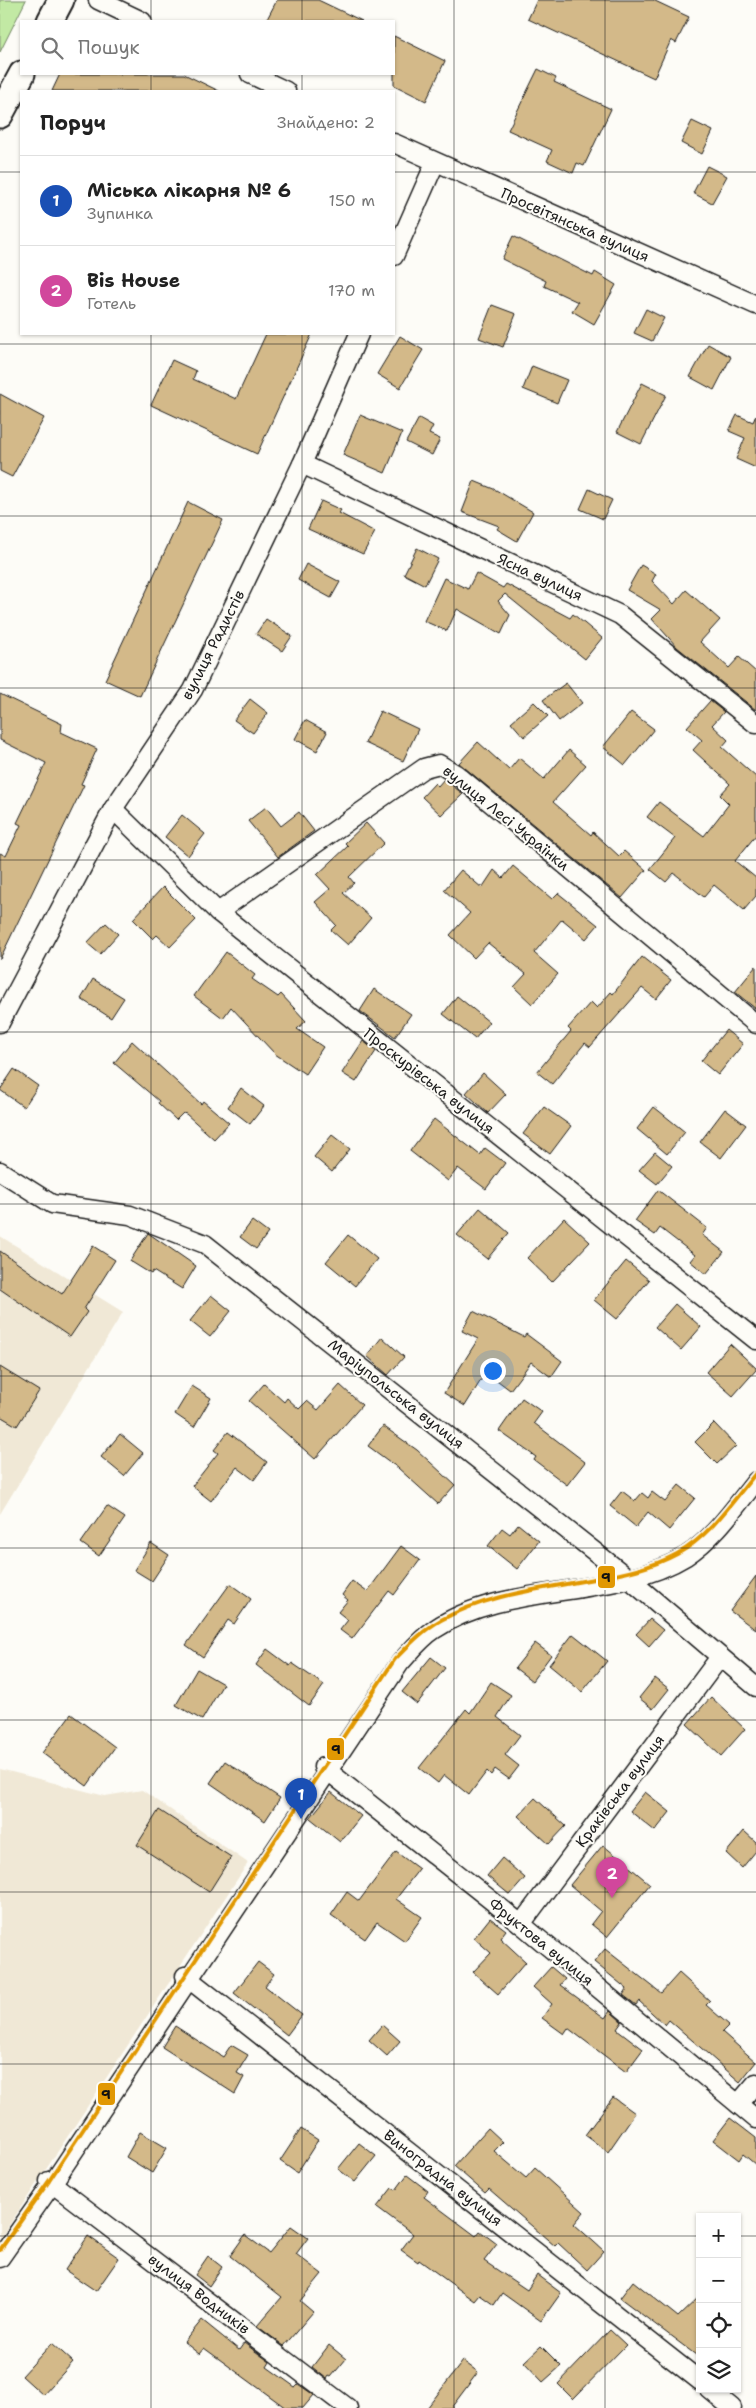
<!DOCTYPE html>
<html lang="uk">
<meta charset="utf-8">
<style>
:root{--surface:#fff;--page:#f2f2f2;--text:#222;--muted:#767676;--line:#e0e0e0;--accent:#db2777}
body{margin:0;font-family:"Shantell Sans",sans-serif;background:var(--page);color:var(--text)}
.controls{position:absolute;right:15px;bottom:15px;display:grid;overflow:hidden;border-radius:0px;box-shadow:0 1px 4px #0004}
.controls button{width:45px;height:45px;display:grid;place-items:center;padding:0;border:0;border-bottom:1px solid var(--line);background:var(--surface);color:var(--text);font:25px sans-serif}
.you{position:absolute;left:492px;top:1370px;width:18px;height:18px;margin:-12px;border:4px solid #fff;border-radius:50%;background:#1a73e8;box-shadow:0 0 0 8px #1a73e833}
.badge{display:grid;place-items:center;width:32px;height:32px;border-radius:50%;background:var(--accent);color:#fff;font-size:16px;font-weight:700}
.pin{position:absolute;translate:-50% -41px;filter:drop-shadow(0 1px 2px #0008)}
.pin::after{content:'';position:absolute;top:26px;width:18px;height:15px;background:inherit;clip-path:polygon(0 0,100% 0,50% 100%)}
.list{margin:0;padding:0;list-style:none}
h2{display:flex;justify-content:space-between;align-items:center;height:65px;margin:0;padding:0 20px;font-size:21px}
h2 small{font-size:16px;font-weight:400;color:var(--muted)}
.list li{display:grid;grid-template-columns:32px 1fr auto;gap:15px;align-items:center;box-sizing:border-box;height:90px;padding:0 20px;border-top:1px solid var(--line)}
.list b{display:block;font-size:19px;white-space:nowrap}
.list p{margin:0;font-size:16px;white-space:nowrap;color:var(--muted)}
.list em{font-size:16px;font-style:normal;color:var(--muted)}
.icon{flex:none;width:28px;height:28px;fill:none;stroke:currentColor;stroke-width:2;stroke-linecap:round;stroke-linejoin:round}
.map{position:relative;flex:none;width:756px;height:2408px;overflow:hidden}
.search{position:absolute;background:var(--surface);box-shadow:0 1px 4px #0004;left:20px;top:20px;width:375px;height:55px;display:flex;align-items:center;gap:12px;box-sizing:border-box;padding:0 18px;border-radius:0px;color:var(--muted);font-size:19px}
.panel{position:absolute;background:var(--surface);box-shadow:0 1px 4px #0004;left:20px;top:90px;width:375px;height:245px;border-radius:0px}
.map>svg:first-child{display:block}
</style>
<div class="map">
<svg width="756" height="2408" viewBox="0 0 756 2408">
<rect width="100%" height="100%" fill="#fdfcf7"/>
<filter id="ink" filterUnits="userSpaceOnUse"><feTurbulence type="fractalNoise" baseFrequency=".02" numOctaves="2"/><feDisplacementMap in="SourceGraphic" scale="10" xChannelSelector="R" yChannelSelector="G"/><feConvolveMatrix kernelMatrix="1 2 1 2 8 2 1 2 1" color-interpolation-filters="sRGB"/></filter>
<g filter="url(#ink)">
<g fill="#f0e8d6">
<path d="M0,1236l123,76 -123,202z"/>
<path d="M0,1769l105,27 37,-6 106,73 -248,376z"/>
</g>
<path fill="#c2e9a4" stroke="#6f8260" d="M0,0h26l-26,52z"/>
<g fill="#d3b989" stroke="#1c1c1c">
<path d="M277,0h41l44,21h-96z"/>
<path d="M537,0h116l36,17 -13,26 -5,-3 -17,38 -126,-59z"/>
<path d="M394,36l51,25 -19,40 -32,-16z"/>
<path d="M538,69l18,9 -2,4 57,27 -27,57 -7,-3 -4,10 -26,-12 5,-11 -44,-20z"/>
<path d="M60,74h124l35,17h-167z"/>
<path d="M692,121l21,10 -11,23 -21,-11z"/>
<path d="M707,166l20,10 -15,27 -19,-10z"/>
<path d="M513,236l80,40 2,-4 21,13 -22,39 -22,-13 6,-9 -34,-16 2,-5 -44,-22z"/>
<path d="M492,305l24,9 -13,33 -24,-9z"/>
<path d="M646,309l18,9 -12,23 -18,-8z"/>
<path d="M266,334h46l-55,120 -106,-49 21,-45 24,11 -3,8 43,20z"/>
<path d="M400,336l23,14 -23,38 -23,-14z"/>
<path d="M708,344l23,13 -17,33 -24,-13z"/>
<path d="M532,366l35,14 -10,23 -34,-14z"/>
<path d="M642,383l24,12 -25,49 -24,-12z"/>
<path d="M0,394l44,24 -32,59 -12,-6z"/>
<path d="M360,415l42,18 -17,40 -42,-18z"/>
<path d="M737,415l16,7 3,-7v53l-20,-9 9,-21 -16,-7z"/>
<path d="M419,418l14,8 -4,8 11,5 -8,16 -26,-13z"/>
<path d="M474,481l22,9 37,22 -16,29 -20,-12 2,-3 -37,-14z"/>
<path d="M589,489l23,11 -9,19 -23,-10z"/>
<path d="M321,501l20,9 -2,3 36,19 -12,22 -55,-25z"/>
<path d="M188,502l35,18 -83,176 -35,-16z"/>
<path d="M417,548l21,11 -13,26 -21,-11z"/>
<path d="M306,564l34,18 -9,16 -33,-18z"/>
<path d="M641,565l15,9 -4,7 22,23 12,-14 34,30 -20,22 29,26 10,-11 17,15v38l-79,-63 -25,-28 9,-9 -34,-20z"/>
<path d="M476,573l27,15 3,-4 64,34 3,-4 29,24 -17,21 -80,-65 -7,7 12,14 -9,19 -44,-25 -10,22 -23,-10 20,-43 24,11z"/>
<path d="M266,619l26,17 -10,15 -26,-17z"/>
<path d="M566,683l16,20 -23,18 -16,-21z"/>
<path d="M0,694l62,30 -1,8 36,17 -16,35 3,1 -84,174v-106l6,3 15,-31 -4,-2 29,-60 -46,-23z"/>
<path d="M250,699l18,14 -15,20 -19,-13z"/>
<path d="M710,701l14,11 -12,13 16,15 -6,7 34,30v58l-21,26 21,17v18l-12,14 -30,-25 -10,12 -30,-24 -8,9 -16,-13 25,-31 -28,-21 12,-15 45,34 25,-32 -9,-9 10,-11 -37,-34 9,-10 -15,-13z"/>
<path d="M534,702l14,14 -24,21 -13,-15z"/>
<path d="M380,711l38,18 -15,32 -38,-18z"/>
<path d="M631,712l23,17 -29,36 -22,-18z"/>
<path d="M305,720l22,12 -10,19 -22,-12z"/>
<path d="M478,742l31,28 10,-12 25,21 25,-29 17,15 -33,37 38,33 2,-3 26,24 5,-5 22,19 -24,28 -163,-135z"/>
<path d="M444,779l19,15 -22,21 -19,-18 13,-14 3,3z"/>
<path d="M266,807l15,19 18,-14 15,19 -36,26 -30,-36z"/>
<path d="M182,815l23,19 -17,22 -23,-19z"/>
<path d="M366,823l18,20 -35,34 5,6 -11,10 28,25 -23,27 -17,-15 5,-5 -21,-23 15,-13 -13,-14 31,-29 -3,-3z"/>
<path d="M513,866l39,33 6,-6 40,32 -12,14 -24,-20 -28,34 24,21 -26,30 -18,-17 12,-13 -38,-31 -14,15 -24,-23 20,-22 -26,-23 17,-20 21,18 12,-18 9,8z"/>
<path d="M163,887l33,33 -26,27 -13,-12 -4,4 -20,-20z"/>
<path d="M106,923l12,11 -18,20 -13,-11z"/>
<path d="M226,952l29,23 -3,4 26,18 3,-3 25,27 -9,8 26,18 -18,27 -30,-20 -44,-47 -8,11 -29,-22z"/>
<path d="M642,957l29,23 -15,19 -14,-11 -52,59 -5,-4 -33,41 -15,-12 34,-41 -3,-3 23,-26 6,6 14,-16 2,2z"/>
<path d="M756,966v43l-21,-17z"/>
<path d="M93,979l31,19 -13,20 -30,-19z"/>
<path d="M374,989l37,25 -16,23 -35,-26z"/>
<path d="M457,996l32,26 -14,17 -32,-25z"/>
<path d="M726,1030l17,14 -25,31 -17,-14z"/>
<path d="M132,1041l69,63 2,-3 26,22 -15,16 -28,-25 -3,-1 -7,7 -18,-17 1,-2 -45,-38z"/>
<path d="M363,1041l13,10 -20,31 -14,-9z"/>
<path d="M14,1069l24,17 -14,21 -24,-17z"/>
<path d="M483,1073l23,21 -18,19 -22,-20z"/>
<path d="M241,1088l23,18 -14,18 -22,-17z"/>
<path d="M544,1107l27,19 -21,28 -27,-20z"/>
<path d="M654,1107l31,25 -18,22 -30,-25z"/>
<path d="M725,1109l21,16 -25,33 -21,-16z"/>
<path d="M434,1119l46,36 5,-7 20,15 -19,26 -28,-21 -10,13 -38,-30z"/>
<path d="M332,1135l18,14 -18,23 -18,-15z"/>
<path d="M655,1152l17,14 -15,18 -18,-14z"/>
<path d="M658,1190l49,38 -5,7 22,17 -18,22 -16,-13 5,-6 -35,-27 -5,7 -20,-14z"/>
<path d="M480,1208l29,25 -22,26 -30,-24z"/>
<path d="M564,1218l26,24 -38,40 -25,-24z"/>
<path d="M252,1221l16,12 -12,16 -16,-12z"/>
<path d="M148,1233l48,33 -14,23 -29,-18 -2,3 -21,-13z"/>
<path d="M348,1235l29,24 -22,27 -29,-24z"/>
<path d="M93,1246l22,14 -31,49 3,3 -17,25 -70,-48v-38l62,43z"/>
<path d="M626,1261l23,19 -32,39 -23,-19z"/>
<path d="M211,1295l20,16 -21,26 -20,-16z"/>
<path d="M675,1304l26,23 -20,23 -26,-23z"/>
<path d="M473,1311l51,26 2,-3 36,27 -11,16 -20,-15 -21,28 -24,-18 -21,34 -21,-13 34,-54 -16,-8z"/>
<path d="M382,1337l22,20 -16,18 -21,-19z"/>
<path d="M730,1344l26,24v2l-23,26 -27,-24z"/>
<path d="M0,1367l39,24 -22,35 -17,-10z"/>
<path d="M264,1384l20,18 3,-4 12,11 8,-8 11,9 22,-25 22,20 -47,54 -66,-58z"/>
<path d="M192,1386l19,12 -17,29 -19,-13z"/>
<path d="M522,1398l20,14 -8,11 51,39 -18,23 -33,-25 2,-3 -37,-26z"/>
<path d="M714,1423l22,23 -19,18 -22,-22z"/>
<path d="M383,1426l34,24 38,35 -17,19 -40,-36 -30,-22z"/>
<path d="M228,1432l39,30 -13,18 -17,-13 -26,34 -19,-15 26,-33 -4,-3z"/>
<path d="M120,1434l23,19 -19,23 -23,-19z"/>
<path d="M679,1485l16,13 -26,32 -21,-18 -12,15 -26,-21 12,-15 13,10 7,-8 6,5 4,-6 13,10z"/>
<path d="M107,1506l18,12 -26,38 -18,-13z"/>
<path d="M518,1524l21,17 -22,28 -29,-23 14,-18 8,6z"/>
<path d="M151,1543l18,12 -17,26 -18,-11z"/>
<path d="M401,1546l19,14 -26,35 -5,-4 -37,48 -12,-9 8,-10 -10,-8 10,-12 -6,-5 10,-14 15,11z"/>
<path d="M756,1576v54l-26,-19z"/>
<path d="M230,1584l21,15 -17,25 -6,-4 -25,37 -17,-12z"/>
<path d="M650,1619l13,11 -14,16 -13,-12z"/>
<path d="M573,1634l34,27 -25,31 -33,-27z"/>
<path d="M535,1643l16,12 -19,26 -17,-13z"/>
<path d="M267,1649l23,17 2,-3 32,22 -15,21 -53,-41z"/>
<path d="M431,1657l14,11 -28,36 -15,-12z"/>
<path d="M197,1669l26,15 -21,36 -26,-15z"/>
<path d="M655,1678l14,11 -16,20 -14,-11z"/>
<path d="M491,1682l20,13 -14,22 23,18 -15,20 14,11 -10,13 -14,-10 -4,6 -4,-4 -18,24 -25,-20 -6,8 -19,-15 47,-59 4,4z"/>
<path d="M711,1697l34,32 -24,27 -34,-32z"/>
<path d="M71,1714l44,33 -28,39 -45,-33z"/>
<path d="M225,1761l55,37 -15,23 -55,-38z"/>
<path d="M331,1792l30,24 -21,26 -30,-24z"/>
<path d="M645,1792l25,20 -15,19 -25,-20z"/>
<path d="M535,1798l31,28 -17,18 -31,-28z"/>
<path d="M159,1810l72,47 -22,35 -72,-47z"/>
<path d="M744,1831l12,11v9l-14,17 -16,-15z"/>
<path d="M603,1845l47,39 -43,53 -16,-13 10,-13 -31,-26z"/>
<path d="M396,1852l23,17 -23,30 26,18 -17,24 -28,-19 -12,17 -34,-24 16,-23 12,9z"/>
<path d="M502,1858l23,20 -15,17 -23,-19z"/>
<path d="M490,1918l16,12 -6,8 26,24 -28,32 -25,-22 18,-19 -17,-15z"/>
<path d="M605,1949l56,44 18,-20 31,28 -4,4 23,20 -7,7 34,30 -16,20 -71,-62 -4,5 -26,-24 -3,4 -13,-10 4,-6 -33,-27z"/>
<path d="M258,1962l16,12 -9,12 37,29 -15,20 -53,-42z"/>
<path d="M551,1967l14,12 -5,6 45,33 5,-7 12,11 -5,7 26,20 -17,23 -58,-44 -4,6 -22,-16 10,-14 -19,-17z"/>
<path d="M382,2025l18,16 -13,15 -18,-16z"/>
<path d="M175,2026l48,31 8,-12 17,10 -11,18 7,4 -9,17 -73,-47z"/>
<path d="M613,2097l22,16 -27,39 -23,-17z"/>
<path d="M730,2118l26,20v27l-13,-11 -4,6 -26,-20z"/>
<path d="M488,2128l15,14 -9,9 32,27 9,-10 49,44 -10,12 30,27 -17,19 -29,-27 -3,3 -66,-57 -4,4 -31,-27z"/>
<path d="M301,2129l17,11 -21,33 -17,-12z"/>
<path d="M140,2132l27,16 -15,25 -26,-16z"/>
<path d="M359,2143l17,13 -21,26 -17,-13z"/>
<path d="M407,2175l21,16 -4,6 52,39 4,-5 17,13 -13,17 43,29 10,-15 24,18 -20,28 -39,-28 -8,12 -14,-10 -5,6 -56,-41 -1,2 -17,-12 12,-16 -36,-27 15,-19 4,2z"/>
<path d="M291,2226l17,12 -12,16 26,20 -22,27 13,11 -29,34 -27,-20 25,-29 -52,-41 15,-21 24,18z"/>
<path d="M88,2236l31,22 -23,33 -31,-21z"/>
<path d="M208,2256l14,11 -13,19 -14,-11z"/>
<path d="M633,2281l45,36 22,-21v62l-80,-60z"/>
<path d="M202,2320l37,30 5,-7 26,19 -3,5 28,20 3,-3 16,11 -11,13h-17l-82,-60 -5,6 -15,-12z"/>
<path d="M610,2330l16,15 -53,54 -15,-15z"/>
<path d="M52,2343l21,19 -30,33 -21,-19z"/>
<path d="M329,2345l17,14 -15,18 -2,-1 -2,3 -15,-12z"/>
<path d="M541,2346l20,20 -18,16 -19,-20z"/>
<path d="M463,2361l15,11 -27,36h-24z"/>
</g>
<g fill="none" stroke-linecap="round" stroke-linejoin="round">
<defs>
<g id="minor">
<path d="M98,0l44,21"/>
<path d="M250,74l36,17"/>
<path d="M394,143l362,162"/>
<path d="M394,256l41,-93"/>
<path d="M302,464l318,151 136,109"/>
<path d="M113,809l105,103 538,428"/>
<path d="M218,912l206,-144 15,-4 17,10 300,250"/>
<path d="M0,1023l113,-214 80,-119 109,-226 57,-130"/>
<path d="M0,1171l52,33 78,11 75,29 423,334 128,109"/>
<path d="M323,1767l198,157 235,195"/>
<path d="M521,1924l199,-267"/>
<path d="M185,1976l515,405"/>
<path d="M738,2104l18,-21"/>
<path d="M49,2181l299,227"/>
<path d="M0,2258l52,-74 348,-521c11,-12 21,-25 35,-34 71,-48 178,-28 251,-73 28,-18 49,-49 70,-75"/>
<path d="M709,2389l23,19"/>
</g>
<g id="secondary">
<path d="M50,21l11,-21"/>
<path d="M0,115l22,-41"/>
</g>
</defs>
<use href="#minor" stroke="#1c1c1c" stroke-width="21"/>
<use href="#secondary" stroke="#1c1c1c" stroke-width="29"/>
<use href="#minor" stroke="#fdfcf7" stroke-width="18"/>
<use href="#secondary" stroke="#fdfcf7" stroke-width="25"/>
<defs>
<path id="tram-1" d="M0,2250l49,-69 346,-522c14,-14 28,-29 46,-39 47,-26 101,-31 153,-41 29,-5 57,-11 83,-25 34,-19 55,-52 79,-81"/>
</defs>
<use href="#tram-1" stroke="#fdfcf7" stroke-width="8"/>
<use href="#tram-1" stroke="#e19803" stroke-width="4"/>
</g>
</g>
<path fill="none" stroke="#1c1c1c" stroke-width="1" stroke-opacity="0.55" d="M151,0v21M302,0v21M454,0v2408M605,0v2408M151,74v17M302,74v17M0,172h21M394,172h362M151,334v2074M302,334v2074M0,344h756M0,516h756M0,688h756M0,860h756M0,1032h756M0,1204h756M0,1376h756M0,1548h756M0,1720h756M0,1892h756M0,2064h756M0,2236h700M737,2236h19"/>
<g text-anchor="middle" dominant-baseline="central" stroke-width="4" stroke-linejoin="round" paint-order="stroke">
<g font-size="15" fill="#1c1c1c" stroke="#fdfcf7">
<text transform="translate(575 225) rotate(24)">Просвітянська вулиця</text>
<text transform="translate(540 577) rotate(25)">Ясна вулиця</text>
<text transform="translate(213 645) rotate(-63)">вулиця Радистів</text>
<text transform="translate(506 818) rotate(39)">вулиця Лесі Українки</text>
<text transform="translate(429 1081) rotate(38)">Проскурівська вулиця</text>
<text transform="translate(396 1394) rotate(38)">Маріупольська вулиця</text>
<text transform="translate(620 1791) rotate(-53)">Краківська вулиця</text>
<text transform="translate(541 1942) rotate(39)">Фруктова вулиця</text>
<text transform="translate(443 2178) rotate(38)">Виноградна вулиця</text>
<text transform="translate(199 2294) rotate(37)">вулиця Водників</text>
</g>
</g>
<g stroke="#fdfcf7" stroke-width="2">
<rect x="597" y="1565" width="19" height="24" rx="5" fill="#e19803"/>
<rect x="326" y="1737" width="19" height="24" rx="5" fill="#e19803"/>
<rect x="97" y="2082" width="19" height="24" rx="5" fill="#e19803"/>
</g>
<g font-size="14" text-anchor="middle" font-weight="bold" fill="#111">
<text x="606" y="1582">9</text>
<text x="336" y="1754">9</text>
<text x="106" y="2099">9</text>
</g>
</svg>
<div class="controls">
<button>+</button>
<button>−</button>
<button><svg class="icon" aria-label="locate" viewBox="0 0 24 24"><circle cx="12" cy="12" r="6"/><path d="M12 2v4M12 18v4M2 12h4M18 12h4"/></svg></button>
<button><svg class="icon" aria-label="layers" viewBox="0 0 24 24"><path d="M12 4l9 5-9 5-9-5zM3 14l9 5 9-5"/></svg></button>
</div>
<div class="you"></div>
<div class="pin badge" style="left:301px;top:1819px;background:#1a4fb4">1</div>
<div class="pin badge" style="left:612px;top:1898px;background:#d1479c">2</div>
<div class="search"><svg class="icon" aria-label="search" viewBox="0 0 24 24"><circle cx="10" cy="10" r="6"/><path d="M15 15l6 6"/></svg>Пошук</div>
<section class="panel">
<h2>Поруч<small>Знайдено: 2</small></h2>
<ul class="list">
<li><span class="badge" style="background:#1a4fb4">1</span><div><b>Міська лікарня № 6</b><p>Зупинка</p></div><em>150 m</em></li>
<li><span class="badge" style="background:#d1479c">2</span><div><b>Bis House</b><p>Готель</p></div><em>170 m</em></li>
</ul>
</section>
</div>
